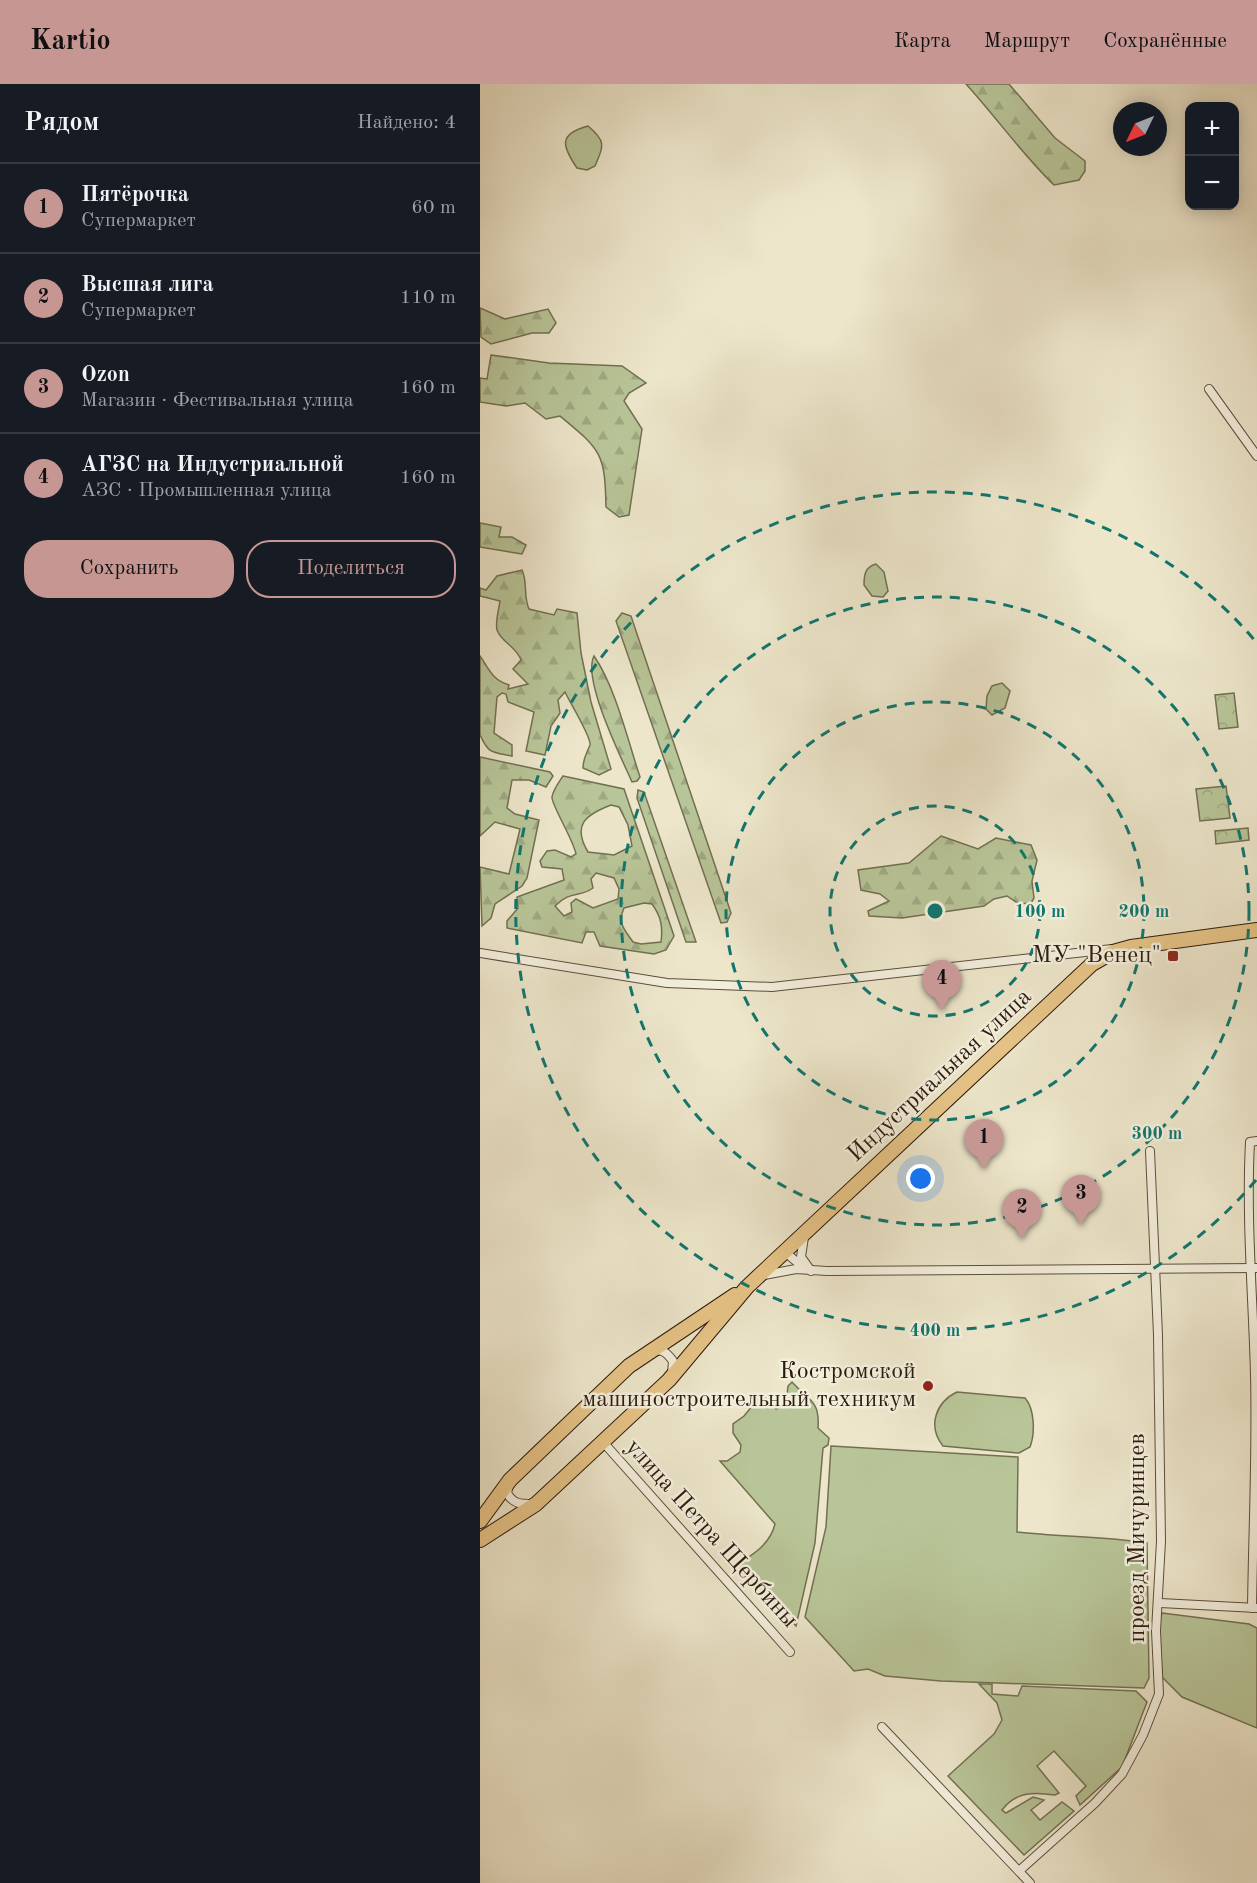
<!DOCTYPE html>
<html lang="ru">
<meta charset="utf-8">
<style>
:root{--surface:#171b24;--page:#242831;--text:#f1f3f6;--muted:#9ea1a6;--line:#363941;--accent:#c59692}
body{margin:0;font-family:"Old Standard TT",serif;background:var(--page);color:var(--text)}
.controls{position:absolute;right:18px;top:18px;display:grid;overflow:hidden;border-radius:12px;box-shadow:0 3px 15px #0003}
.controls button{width:54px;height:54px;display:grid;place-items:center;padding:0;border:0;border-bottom:2px solid var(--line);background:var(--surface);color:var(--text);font:30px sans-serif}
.compass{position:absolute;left:633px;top:18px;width:54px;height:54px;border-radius:50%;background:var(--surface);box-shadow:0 3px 15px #0003;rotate:227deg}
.you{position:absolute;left:441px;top:1095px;width:21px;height:21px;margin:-15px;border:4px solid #fff;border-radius:50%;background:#1a73e8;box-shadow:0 0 0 9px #1a73e833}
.badge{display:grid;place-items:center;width:39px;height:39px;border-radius:50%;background:var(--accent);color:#111;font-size:20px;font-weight:700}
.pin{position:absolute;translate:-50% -50px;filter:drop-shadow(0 2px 3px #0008)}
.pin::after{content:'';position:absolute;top:32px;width:21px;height:18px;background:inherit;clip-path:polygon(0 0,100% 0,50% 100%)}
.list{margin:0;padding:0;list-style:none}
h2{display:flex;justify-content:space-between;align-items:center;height:78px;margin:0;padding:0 24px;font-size:26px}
h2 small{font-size:20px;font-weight:400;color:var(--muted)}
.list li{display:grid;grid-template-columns:39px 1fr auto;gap:18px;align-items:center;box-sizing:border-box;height:90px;padding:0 24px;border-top:2px solid var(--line)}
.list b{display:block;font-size:22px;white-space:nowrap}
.list p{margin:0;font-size:20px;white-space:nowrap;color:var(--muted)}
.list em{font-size:20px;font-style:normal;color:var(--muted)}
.actions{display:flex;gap:12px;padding:18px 24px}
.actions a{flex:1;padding:14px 0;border:2px solid var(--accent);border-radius:24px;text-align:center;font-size:21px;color:var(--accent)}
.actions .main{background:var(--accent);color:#111}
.map{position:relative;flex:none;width:777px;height:1799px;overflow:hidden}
header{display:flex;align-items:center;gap:36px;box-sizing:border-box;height:84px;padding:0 30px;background:var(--accent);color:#111}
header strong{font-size:28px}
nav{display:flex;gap:33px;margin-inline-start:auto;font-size:21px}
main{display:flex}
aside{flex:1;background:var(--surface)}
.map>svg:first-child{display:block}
</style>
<header>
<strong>Kartio</strong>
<nav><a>Карта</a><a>Маршрут</a><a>Сохранённые</a></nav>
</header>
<main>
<aside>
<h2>Рядом<small>Найдено: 4</small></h2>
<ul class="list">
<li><span class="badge">1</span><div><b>Пятёрочка</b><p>Супермаркет</p></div><em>60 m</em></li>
<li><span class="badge">2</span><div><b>Высшая лига</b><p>Супермаркет</p></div><em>110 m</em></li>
<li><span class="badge">3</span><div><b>Ozon</b><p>Магазин · Фестивальная улица</p></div><em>160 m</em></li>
<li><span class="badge">4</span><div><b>АГЗС на Индустриальной</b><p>АЗС · Промышленная улица</p></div><em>160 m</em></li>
</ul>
<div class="actions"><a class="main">Сохранить</a><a>Поделиться</a></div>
</aside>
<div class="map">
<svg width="777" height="1799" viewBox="0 0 777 1799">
<defs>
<pattern id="forest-firs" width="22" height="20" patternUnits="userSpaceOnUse" patternTransform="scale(1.5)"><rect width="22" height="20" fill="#b8c598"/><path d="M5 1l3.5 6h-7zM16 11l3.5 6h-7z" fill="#9ea982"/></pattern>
<pattern id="park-crowns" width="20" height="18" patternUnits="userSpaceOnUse" patternTransform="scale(1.5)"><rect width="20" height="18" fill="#b8c598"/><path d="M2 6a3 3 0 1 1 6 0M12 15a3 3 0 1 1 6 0" fill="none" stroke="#9ea982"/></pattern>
</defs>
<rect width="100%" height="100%" fill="#ede6cb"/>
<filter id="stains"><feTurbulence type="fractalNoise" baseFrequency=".00333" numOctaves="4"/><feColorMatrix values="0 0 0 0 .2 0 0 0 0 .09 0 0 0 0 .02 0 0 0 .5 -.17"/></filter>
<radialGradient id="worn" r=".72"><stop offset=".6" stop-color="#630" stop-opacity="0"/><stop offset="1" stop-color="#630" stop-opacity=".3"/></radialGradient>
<g fill="#b8c598" stroke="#727052" stroke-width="1.5">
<path d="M108,42c18,15 16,19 7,40l-8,4 -10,-2c-15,-22 -19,-34 11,-42z"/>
<path d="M396,480l8,8 4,19 -5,6 -11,-1 -8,-11c0,-10 1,-18 12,-21z"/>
<path d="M522,599l8,8 -5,17 -13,7 -6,-6 1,-13 5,-10z"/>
<path d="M312,1298c17,19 28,18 26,46l11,10 -1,7 -5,3 -8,95 -19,83 -58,-62c16,-10 32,-20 37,-40l-55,-63h7l13,-9 1,-7 -8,-12v-9l11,-8 18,-22 14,15 10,-5 2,-18z"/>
<path d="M477,1308l68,6c10,11 10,36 5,49l-11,6 -76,-7c-16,-20 -7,-44 14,-54z"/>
<path d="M351,1362l187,11 -1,75c44,5 87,4 130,11l2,135 -5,10 -203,-7 -56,-5 -17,-7 -14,2 -49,-54 21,-90z"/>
<path d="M682,1529l87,11 8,4v100l-75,-31 -20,-20 -3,-54z"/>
<path d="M499,1600h13v10l26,2 4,-10 114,5 11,11 -25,65 -42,38 -4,-9 10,-10 -32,-35 -17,15 22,27 -4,2c-20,-3 -39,-4 -53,15l4,3 27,-16 11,3 -13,10 9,10 22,-18 12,9 -50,44 -76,-79 46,-42 8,-14 -5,-17z"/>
</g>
<g fill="url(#forest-firs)" stroke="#727052" stroke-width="1.5" fill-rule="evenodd">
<path d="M486,0h43l46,54 30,23v10l-6,9 -25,5c-32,-31 -58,-68 -88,-101z"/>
<path d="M0,224l25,11 43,-10 8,14 -7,10h-17l-41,11 -10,-7z"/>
<path d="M11,271l58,8 73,3 24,17 -17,10 -5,8 18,28 -13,86 -10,2 -13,-10c-1,-54 -5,-57 -46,-91l-14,3 -21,-16 -19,3 -26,-4v-24l7,1z"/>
<path d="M0,439l21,4 -2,10h13l14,8 -4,9 -42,-7z"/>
<path d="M42,486c6,13 1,26 7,39l25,6 3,-6 20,4 4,40 10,49 20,67 -12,6 -16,-7c0,-10 4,-15 7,-23 2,-7 -21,-44 -25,-53l-7,8 2,13 -9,13 -6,29 -19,-4 8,-39 -26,-10 -2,-8 -4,-1 -5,4 -3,36 18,12v11c-21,-4 -23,-2 -32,-21v-79c9,13 12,24 29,29l-1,4 20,-5 -15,-15 8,-9c-5,-14 -19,-17 -24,-30 -2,-8 2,-21 3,-29l-20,-5v-8l6,2 11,-14z"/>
<path d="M142,529l9,3 8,24 92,273 -4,9 -6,1 -105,-302z"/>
<path d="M114,572c21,30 34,85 46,121l-3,4 -5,1c-11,-25 -50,-103 -38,-126z"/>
<path d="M0,673l70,15 3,4 -7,11 -17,-7h-17l-5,28 8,6 24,6 -12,58 -5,8 -27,18 -4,14 -9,8 -2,-59 29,7 11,-45 -25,-7 -15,14z"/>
<path d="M83,692l61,13 50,147 -8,14 -12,4 -54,-8 -6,-14h-8l-4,11 -75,-15v-7l11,-13 -1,-11 47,-17 -2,-11 -20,-2 -2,-6 7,-10 8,-1 16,7 5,-3c-3,-15 -25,-50 -24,-57 1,-7 7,-15 11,-21zM131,721l8,2 9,18 4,21 -18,9 -26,-3c-16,-27 -3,-37 23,-47zM116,789l18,5 5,11 -1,10 -25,9 -17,-9 -5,4 1,9 -8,4 -9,-10c16,-16 24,-8 38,-18l-2,-9zM164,819l8,1c9,12 11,23 9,38l-20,2 -8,-2c-9,-13 -16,-19 -9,-34z"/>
<path d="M158,706l6,2 52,150h-10l-49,-144z"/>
<path d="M461,752l37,13 18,-11 35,7 6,15 -5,21 2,17 -3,5 -12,1 -12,-8 -13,3 -10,7 -82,12 -33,-2 -1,-5 21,-10 -9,-7 -19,-4 -3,-20 51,-7z"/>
</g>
<g fill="url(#park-crowns)" stroke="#727052" stroke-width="1.5">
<path d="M754,609l4,34 -19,2 -4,-34z"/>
<path d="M746,702l4,32 -30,3 -4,-32z"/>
<path d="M768,744l1,12 -33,4 -1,-13z"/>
</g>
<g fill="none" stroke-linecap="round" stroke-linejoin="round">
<defs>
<g id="street">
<path d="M729,305l48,67"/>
<path d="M0,869l187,30 105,4 340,-38"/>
<path d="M324,1153l-3,20 10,14"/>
<path d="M305,1168l19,16"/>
<path d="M284,1191l32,-6 31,2 430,-3"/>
<path d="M174,1267c9,-2 13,2 19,10l-1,12"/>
<path d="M123,1358l187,210"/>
<path d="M29,1401l-2,8c6,11 13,11 26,11"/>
<path d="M680,1519l97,5"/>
<path d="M772,1524c1,-78 5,-156 3,-233 -2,-78 -9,-155 -5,-233l7,-1"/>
<path d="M402,1643l148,156"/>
<path d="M539,1787l76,-68 27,-29 21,-39 16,-41 -3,-63 5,-90 -3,-206 -8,-184"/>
</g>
<g id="highway">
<path d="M0,1437l30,-41 119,-114 106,-71"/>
<path d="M0,1456l56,-36 133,-124 78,-93 345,-323 21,-12 18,-5 126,-17"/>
</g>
</defs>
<use href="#street" stroke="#5d4d3c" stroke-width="10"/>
<use href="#highway" stroke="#2d1a0d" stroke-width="16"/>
<use href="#street" stroke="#f3efdd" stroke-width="8"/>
<use href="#highway" stroke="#e6c386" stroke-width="14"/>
</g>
<g fill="none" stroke="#0f766e" stroke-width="3" stroke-dasharray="10 8">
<circle cx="455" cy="827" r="105"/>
<circle cx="455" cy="827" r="209"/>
<circle cx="455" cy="827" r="314"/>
<path d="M776 1096A419 419 0 1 1 776 558"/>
</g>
<g fill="#8f2418" stroke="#f3efdd" stroke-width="2">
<rect x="687" y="866" width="12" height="12" rx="3"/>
<circle cx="448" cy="1302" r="6"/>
</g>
<g text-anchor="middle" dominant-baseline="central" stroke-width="5" stroke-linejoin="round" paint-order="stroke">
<g font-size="24" fill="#2d1a0d" stroke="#f3efdd" text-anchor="end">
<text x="681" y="872">МУ "Венец"</text>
<text x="436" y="1288">Костромской<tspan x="436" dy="28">машиностроительный техникум</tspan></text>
</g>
<g font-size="24" fill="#2d1a0d" stroke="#f3efdd">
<text transform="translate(460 992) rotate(-43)">Индустриальная улица</text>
<text transform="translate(231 1450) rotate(48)">улица Петра Щербины</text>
<text transform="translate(658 1454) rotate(-90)">проезд Мичуринцев</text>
</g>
</g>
<circle cx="455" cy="827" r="9" fill="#0f766e" stroke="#f3efdd" stroke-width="3"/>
<g font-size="18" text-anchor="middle" font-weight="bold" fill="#0f766e" stroke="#f3efdd" stroke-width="5" stroke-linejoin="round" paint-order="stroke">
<text x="560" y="833">100 m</text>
<text x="664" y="833">200 m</text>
<text x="677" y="1055">300 m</text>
<text x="455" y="1252">400 m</text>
</g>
<rect width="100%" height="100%" filter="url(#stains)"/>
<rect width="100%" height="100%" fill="url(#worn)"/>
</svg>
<div class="controls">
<button>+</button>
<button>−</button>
</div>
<svg class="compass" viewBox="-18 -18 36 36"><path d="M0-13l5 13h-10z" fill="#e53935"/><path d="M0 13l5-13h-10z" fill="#9ea1a6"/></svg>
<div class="you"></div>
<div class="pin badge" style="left:504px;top:1085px">1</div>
<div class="pin badge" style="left:542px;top:1155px">2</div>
<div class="pin badge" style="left:601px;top:1141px">3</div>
<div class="pin badge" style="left:462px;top:926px">4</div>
</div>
</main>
